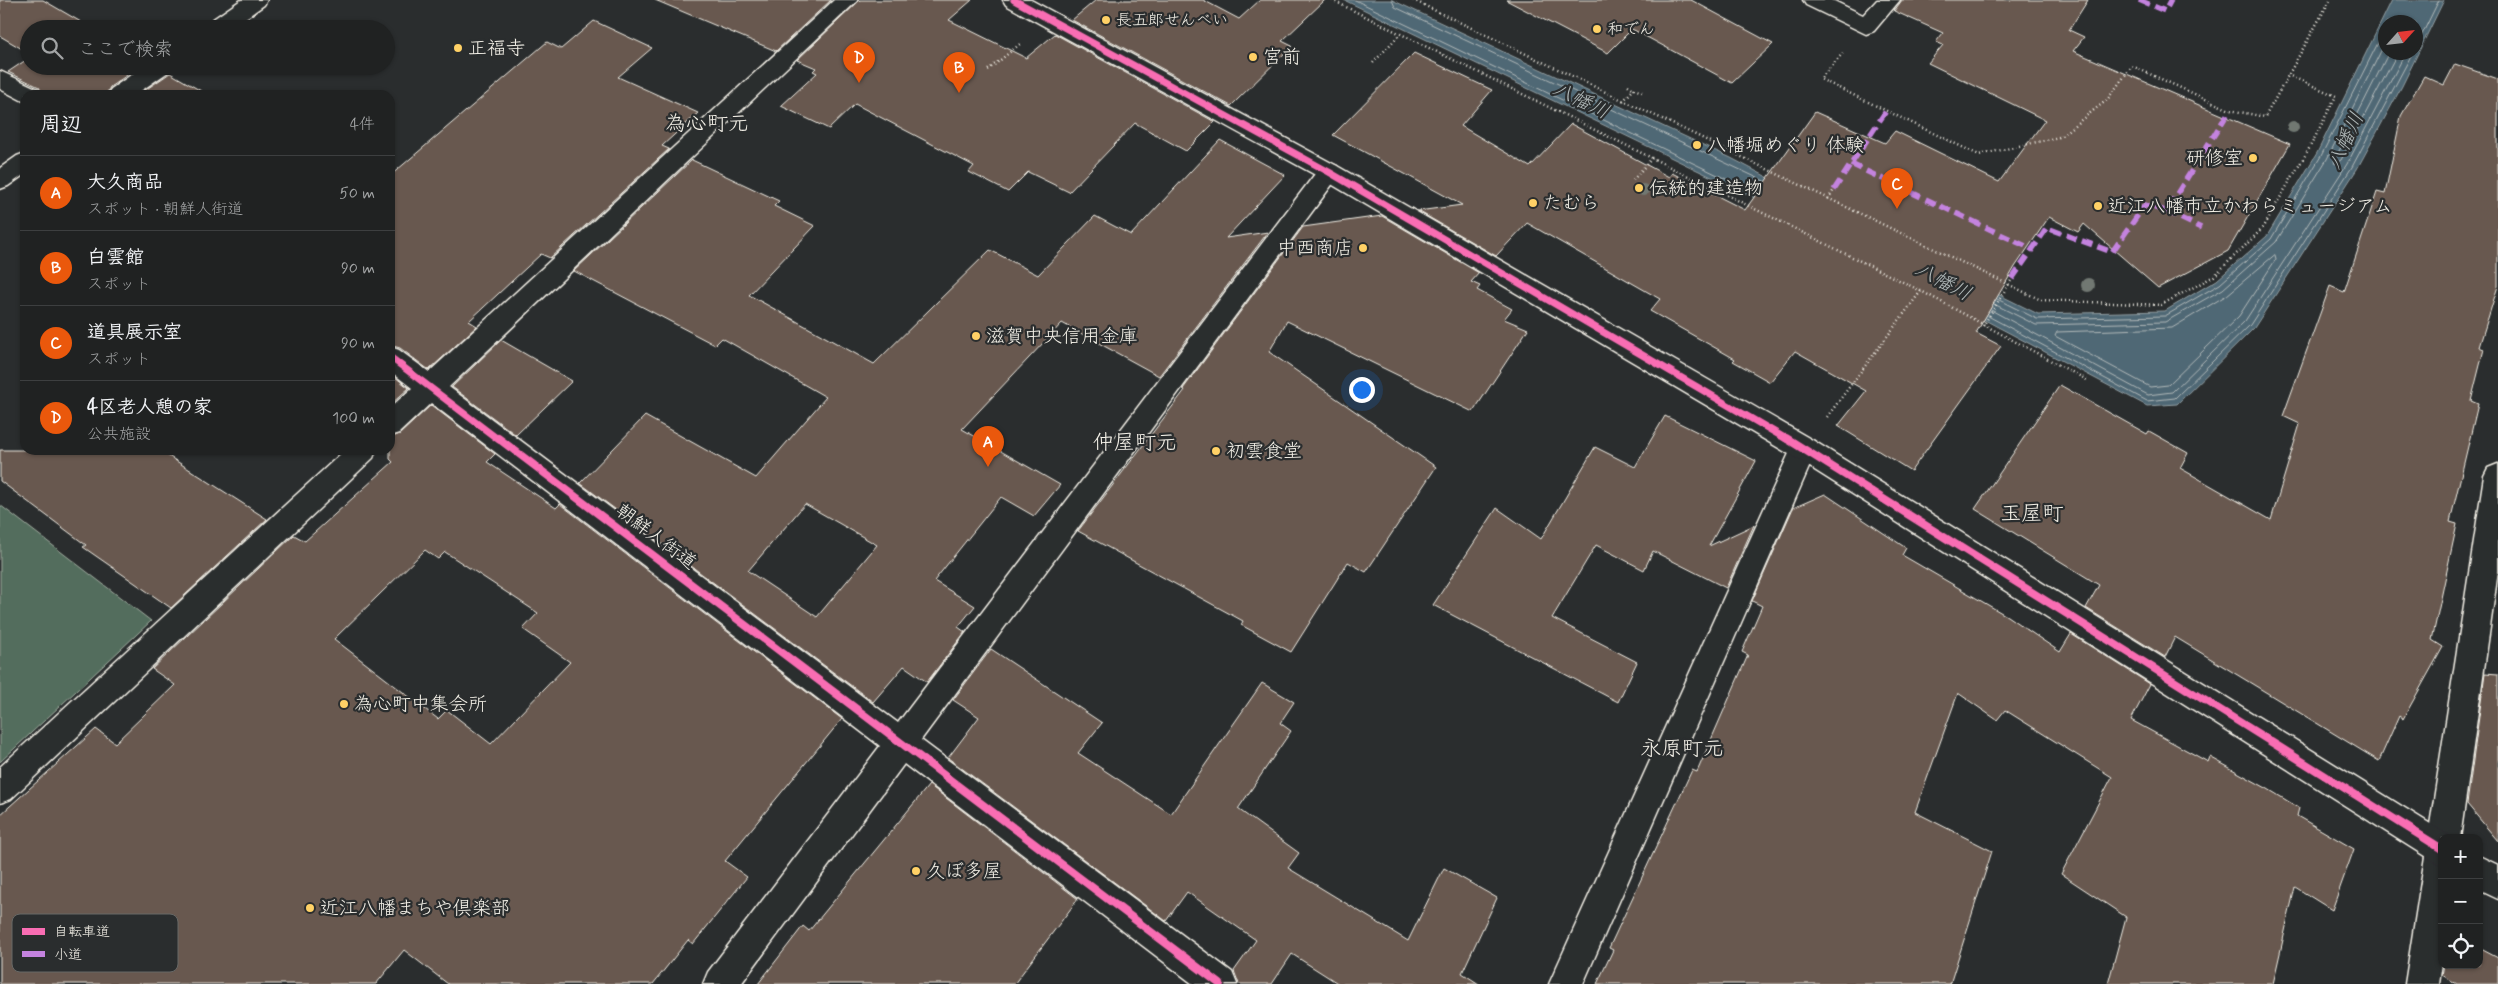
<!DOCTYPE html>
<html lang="ja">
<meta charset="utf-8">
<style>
:root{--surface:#202222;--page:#282a2a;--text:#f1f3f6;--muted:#a2a4a5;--line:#3d3f40;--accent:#ea580c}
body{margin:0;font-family:Mynerve,"Klee One",sans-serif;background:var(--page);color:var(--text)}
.controls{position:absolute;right:15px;bottom:15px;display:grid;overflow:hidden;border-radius:10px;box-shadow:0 1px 4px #0004}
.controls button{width:45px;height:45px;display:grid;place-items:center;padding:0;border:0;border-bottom:1px solid var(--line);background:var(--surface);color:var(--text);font:25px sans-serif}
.compass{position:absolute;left:2378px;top:15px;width:45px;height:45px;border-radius:50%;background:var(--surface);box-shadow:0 1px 4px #0004;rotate:63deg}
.you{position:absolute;left:1361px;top:389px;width:18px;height:18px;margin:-12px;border:4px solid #fff;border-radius:50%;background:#1a73e8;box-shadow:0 0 0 8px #1a73e833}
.badge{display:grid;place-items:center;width:32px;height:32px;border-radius:50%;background:var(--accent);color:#fff;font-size:16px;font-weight:700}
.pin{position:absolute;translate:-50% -41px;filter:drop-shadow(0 1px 2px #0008)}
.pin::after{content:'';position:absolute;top:26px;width:18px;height:15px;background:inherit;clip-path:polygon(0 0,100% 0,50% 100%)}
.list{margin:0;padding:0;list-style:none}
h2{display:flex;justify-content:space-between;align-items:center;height:65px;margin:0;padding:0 20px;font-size:21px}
h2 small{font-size:16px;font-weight:400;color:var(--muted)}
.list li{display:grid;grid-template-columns:32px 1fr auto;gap:15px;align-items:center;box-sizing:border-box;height:75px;padding:0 20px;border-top:1px solid var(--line)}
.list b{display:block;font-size:19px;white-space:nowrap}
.list p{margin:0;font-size:16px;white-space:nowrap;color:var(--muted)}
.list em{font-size:16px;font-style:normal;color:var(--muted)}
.icon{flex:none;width:28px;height:28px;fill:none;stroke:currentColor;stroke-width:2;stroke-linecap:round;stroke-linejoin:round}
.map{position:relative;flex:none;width:2498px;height:984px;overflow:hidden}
.search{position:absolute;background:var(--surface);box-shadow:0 1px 4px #0004;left:20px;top:20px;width:375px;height:55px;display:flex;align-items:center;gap:12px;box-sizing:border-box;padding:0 18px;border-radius:28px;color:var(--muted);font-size:19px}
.panel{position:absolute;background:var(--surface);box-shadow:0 1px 4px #0004;left:20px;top:90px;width:375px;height:365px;border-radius:15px}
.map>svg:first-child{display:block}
</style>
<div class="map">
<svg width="2498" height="984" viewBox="0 0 2498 984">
<rect width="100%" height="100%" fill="#2a2d2e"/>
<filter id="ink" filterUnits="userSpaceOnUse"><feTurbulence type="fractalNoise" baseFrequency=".02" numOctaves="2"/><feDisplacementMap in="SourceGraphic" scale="10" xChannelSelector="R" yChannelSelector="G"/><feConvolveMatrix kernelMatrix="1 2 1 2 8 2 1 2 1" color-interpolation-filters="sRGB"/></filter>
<g filter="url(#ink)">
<path fill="#526d5d" stroke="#a3afa2" d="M0,505l151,116 -151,141z"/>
<path fill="#506875" stroke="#929fa3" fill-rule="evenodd" d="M1344,0h48l339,158 131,69 176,87 127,-3 52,-31 50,-44 50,-83 75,-153h52l-42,86 -45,83 -103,159 -77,76 -30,2 -396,-210zM2386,22h30v30h-30z"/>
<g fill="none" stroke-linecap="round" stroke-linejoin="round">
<g stroke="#b2baba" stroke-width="1">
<path d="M1355,0l400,193"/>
<path d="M1392,0l3,7 369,174"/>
<path d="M2416,47l23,-47"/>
<path d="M2389,52l-55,109 1,3 6,-4 57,-108"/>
<path d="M2275,255l1,4 -37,57 -71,69 -18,2 -95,-51 2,-4 115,-4 55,-33z"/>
<path d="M1997,299l40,20 128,-3 55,-32 51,-45 50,-83 65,-129"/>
<path d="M1994,304l42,21 129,-3 58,-33 53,-47 51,-83 59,-118"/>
<path d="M1991,310l157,85 24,-3 73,-71 102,-157 59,-112"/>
<path d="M1988,316l159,85 28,-3 75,-73 102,-158 61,-115"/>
</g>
</g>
<g fill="#68584f" stroke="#f4f1e8" fill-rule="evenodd">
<path d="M0,0h43l50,29h-64v24l-29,-17z"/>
<path d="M655,0h176l-55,51z"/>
<path d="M860,0h112l-23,20 77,38 29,-24 160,88 -29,29 -51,-28 -66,69 -41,-20 -20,20 -39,-20 5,-6 -119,-62 -26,25 -48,-23 36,-33 -4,-2 3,-3 -19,-8z"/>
<path d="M1096,0h107l36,19 21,-19h65l-43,41 10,5 -61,60 -159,-86z"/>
<path d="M1506,0h185l82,44 -41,39 -100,-54 -24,24z"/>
<path d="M1902,0h186l-19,30 15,7 -11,14 217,93 -62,107 -70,37 -74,-64 -6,8 -29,-15 -34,50 -39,66 25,13 -90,125 -73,-45 28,-35 -71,-40 -25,31 -37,-21 2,-2 -85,-48 10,-12 -133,-76 -31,33 -78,-45 44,-6 -129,-70 81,-82 78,37 -31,36 69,41 41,-43 98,53 3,-4 73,37 70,-98 70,31 10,-12 104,51 46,-62 -117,-57 15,-18 -7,-3 7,-9 -49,-22z"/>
<path d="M594,21l58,27 -34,29 80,36 -36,33 7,3 -119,109 -9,-4 -72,67 8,5 -48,44 -29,-22 -10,-3v-169l157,-134 14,7z"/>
<path d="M29,58v8h111l-30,21 -4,8h-63l-4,-8 -31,-15z"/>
<path d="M2455,64l43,15v207l-19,61 5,2 -13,52 7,3 -28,118 7,2 -25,116 11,7 -40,72 -4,-3 -20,45 -204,-124 -10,20 -79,-49 13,-23 -124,-76 85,-124 87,49 2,-3 39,22 -8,15 91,52 29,-96 -17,-8 47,-130 14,6 33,-100 8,2 16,-78 23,-40 20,9z"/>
<path d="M170,73l38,22h-70z"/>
<path d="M1220,140l65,35 -59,63 42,-6 -109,144 -97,-53 -100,106 98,56 -26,31 -33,-19 -67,84 41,25 -17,21 7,5 -38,50 -23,-16 -31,36 -293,-219 65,-67 111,62 70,-81 -104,-59 -7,7 -141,-74 118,-111 87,41 -5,5 41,20 -66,69 125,69 116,-114 48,25 57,-59 36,19zM805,504l72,41 -60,72 -69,-46z"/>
<path d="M1382,216l97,57 -8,9 9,4 -3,4 35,19 -8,10 24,10 -55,83 -186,-91 -18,31 167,115 -70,105 -18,-10 -57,90 -50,-27 2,-4 -165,-90 107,-141 -2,-1 120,-162z"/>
<path d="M501,340l71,41 -56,54 -64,-48z"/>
<path d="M390,373l19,15 -19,17z"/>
<path d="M431,405l64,49 -8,8 69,46 4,-4 282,215 -117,142 22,16 -54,67 -5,-4 -35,44h-205l-44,-34 -28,34h-376v-169l96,-86 19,14 60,-58 -23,-16 142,-134 11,6 88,-79 -3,-3v-21l10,-4zM425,550l13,9 7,-7 93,61 -15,16 47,33 -79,82 -44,-34 -9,9 -104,-80z"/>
<path d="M1665,416l91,45 -47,85 45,-21 -28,63 -73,-37 -9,19 -48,-25 -44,73 85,44 -19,40 -185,-97 64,-97 44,31 54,-92 40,20z"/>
<path d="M0,450h159l108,69 -96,89 -88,-61 3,-2 -86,-64z"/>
<path d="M1825,494l81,54 -4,7 105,61 53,36 11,-18 79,50 -19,36 77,42 2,-5 58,32 31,19 -2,8 57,33 -22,61 -37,-23 -22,97h-165l18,-67 -65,-43 51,-97 -107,-67 -8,10 -39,-27 -43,119 77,39 -42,133h-353l16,-34 -4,-2 83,-178 5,2 51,-117 -6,-3 20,-46 -10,-5 41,-93z"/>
<path d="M991,649l111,74 -24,30 93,61 91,-131 32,19 -14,21 11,8 -53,78 61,44 -11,15 120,73 36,-73 53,30 -35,75 17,11h-140l-47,-30 -20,30h-33l-5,-13 22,-31 -69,-48 -21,29 -218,-163 31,-41 -26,-17z"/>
<path d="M2485,673l13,1v167l-31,-37z"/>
<path d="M929,785l149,114 -64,85h-256l45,-58 6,5z"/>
<path d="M2479,948l19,10v26h-41l-15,-9 2,-10h35z"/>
</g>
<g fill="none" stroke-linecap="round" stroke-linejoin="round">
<defs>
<g id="minor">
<path d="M241,0h26l-3,5 -34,24h-27l3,-5z"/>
<path d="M834,0h24l-409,387 449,336 423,-557 8,-3 8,3 4,6 -4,6 -416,562 311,232 5,12h-44l-289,-220 -163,220h-38l5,-12 172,-226 -449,-343 -32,30 -9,3v-28l22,-20 -22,-17v-24l9,3 30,22z"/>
<path d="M1803,0h29l31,15 14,-15h23l-26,31 -8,3 -60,-29z"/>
<path d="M144,66h27l-3,6 -33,23h-27l3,-6z"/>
<path d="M0,71l38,18 3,6h-16v7l-25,-13z"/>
<path d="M25,153v21l-17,12 -8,3v-21l17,-12z"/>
<path d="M1804,438l10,3 3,8 -234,535h-34l242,-535 3,-8z"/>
<path d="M345,450h31l-3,8 -362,341 -11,4v-36z"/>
<path d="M2498,464v107l-38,267h-18v125l-3,21h-34l21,-134 4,-8 -2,-4 56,-362 4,-8z"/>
</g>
<g id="tertiary">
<path d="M1003,0h28l306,166 477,275 639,397h-11v27l-11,-5 -637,-403 -473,-279 -315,-173z"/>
<path d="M2479,856l19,9v34l-19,-9z"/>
</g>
</defs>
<use href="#minor" stroke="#f4f1e8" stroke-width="3"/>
<use href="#tertiary" stroke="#f4f1e8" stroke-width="3"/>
<g stroke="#f4f1e8" stroke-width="2.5" stroke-dasharray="1 3" stroke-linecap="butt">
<path d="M1332,0l589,291 166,89"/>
<path d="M1413,0l628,300 120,5 53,-29 47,-46 49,-83 26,-51 -48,-21"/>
<path d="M1843,53l-23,26 159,76 80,-18 48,-37 25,-34 98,44 35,7 65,-117"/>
<path d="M1373,63l27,-29"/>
<path d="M988,70l32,-26"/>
<path d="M1628,85l6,4"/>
<path d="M1623,101l11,-12 8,3"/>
<path d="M1633,180l19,-22"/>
<path d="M1828,199l6,-9"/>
<path d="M1983,326l29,-47"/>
<path d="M1827,417l94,-126"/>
</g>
<use href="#minor" fill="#2a2d2e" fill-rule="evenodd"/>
<use href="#tertiary" fill="#2a2d2e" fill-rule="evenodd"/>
<g stroke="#c483df" stroke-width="5.5" stroke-dasharray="11 5.5" stroke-linecap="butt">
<path d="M2139,0l26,11 6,-11"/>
<path d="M1851,164l181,85"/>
<path d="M1834,190l52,-79"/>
<path d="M2166,211l35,17"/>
<path d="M2012,279l35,-51 65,24 33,-47 21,6 64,-101"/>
</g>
<defs>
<g id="cycleway-far1">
<path d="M1014,0l315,172 459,268"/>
<path d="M390,357l109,83"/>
</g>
<g id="cycleway">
<path d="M498,438l722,546"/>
<path d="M1786,438l656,411"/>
</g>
</defs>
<use href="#cycleway-far1" stroke="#2a2d2e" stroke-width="9"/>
<use href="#cycleway" stroke="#2a2d2e" stroke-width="11"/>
<use href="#cycleway-far1" stroke="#f96db3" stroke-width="7"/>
<use href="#cycleway" stroke="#f96db3" stroke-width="8"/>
</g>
<g fill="#717872">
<circle cx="2293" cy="127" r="6"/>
<circle cx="1643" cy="190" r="6"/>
<circle cx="2088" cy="285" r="7"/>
</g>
</g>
<g fill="#ffd166" stroke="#2a2d2e" stroke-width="2">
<circle cx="1106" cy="20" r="5"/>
<circle cx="1597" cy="29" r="5"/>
<circle cx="458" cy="48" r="5"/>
<circle cx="1253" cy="57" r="5"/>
<circle cx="1697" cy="145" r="5"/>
<circle cx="2253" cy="158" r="5"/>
<circle cx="1639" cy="188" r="5"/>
<circle cx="1533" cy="203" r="5"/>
<circle cx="2098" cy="206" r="5"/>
<circle cx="1363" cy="248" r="5"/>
<circle cx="976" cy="336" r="5"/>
<circle cx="1216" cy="451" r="5"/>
<circle cx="344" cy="704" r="5"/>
<circle cx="916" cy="871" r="5"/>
<circle cx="310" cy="908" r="5"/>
</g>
<g text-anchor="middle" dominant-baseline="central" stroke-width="4.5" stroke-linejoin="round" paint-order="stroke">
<g font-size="16" fill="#f4f1e8" stroke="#2a2d2e" text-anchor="start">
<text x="1116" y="20">長五郎せんべい</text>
<text x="1607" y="29">和でん</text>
</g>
<g font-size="19" fill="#f4f1e8" stroke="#2a2d2e" text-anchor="start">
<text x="468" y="48">正福寺</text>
<text x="1263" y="57">宮前</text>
<text x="1707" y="145">八幡堀めぐり 体験</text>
<text x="2243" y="158" text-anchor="end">研修室</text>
<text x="1649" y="188">伝統的建造物</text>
<text x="1543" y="203">たむら</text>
<text x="2108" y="206">近江八幡市立かわらミュージアム</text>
<text x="1353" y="248" text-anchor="end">中西商店</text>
<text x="986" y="336">滋賀中央信用金庫</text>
<text x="1226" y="451">初雲食堂</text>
<text x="354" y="704">為心町中集会所</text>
<text x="926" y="871">久ぼ多屋</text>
<text x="320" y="908">近江八幡まちや倶楽部</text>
</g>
<g font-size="19" fill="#f4f1e8" stroke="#2a2d2e">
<text transform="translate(656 537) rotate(37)">朝鮮人街道</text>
</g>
<g font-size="20" font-style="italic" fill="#b2baba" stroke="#2a2d2e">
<text transform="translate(1581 101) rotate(26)">八幡川</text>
<text transform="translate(2346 141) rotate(-65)">八幡川</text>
<text transform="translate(1943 282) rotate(28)">八幡川</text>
</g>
<g font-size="21" fill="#f4f1e8" stroke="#2a2d2e">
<text x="707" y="124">為心町元</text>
<text x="1135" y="443">仲屋町元</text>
<text x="2032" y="514">玉屋町</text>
<text x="1682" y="749">永原町元</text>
</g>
</g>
<rect x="12" y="914" width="166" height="58" rx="8" fill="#2a2d2e" stroke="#676866" stroke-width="1"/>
<rect x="22" y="928" width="23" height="7" fill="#f96db3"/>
<rect x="22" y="951" width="23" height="6" fill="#c483df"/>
<g font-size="14" fill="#f4f1e8">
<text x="54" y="936">自転車道</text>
<text x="54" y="959">小道</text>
</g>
</svg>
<div class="controls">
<button>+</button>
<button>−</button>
<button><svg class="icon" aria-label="locate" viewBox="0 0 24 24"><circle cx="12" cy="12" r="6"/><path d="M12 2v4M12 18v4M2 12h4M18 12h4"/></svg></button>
</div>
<svg class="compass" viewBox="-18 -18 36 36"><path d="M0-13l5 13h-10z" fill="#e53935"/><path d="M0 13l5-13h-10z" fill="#a2a4a5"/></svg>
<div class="you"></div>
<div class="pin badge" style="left:988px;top:467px">A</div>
<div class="pin badge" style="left:959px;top:93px">B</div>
<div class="pin badge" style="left:1897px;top:209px">C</div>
<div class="pin badge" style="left:859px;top:83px">D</div>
<div class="search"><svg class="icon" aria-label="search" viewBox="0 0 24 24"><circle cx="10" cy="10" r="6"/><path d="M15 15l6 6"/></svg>ここで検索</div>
<section class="panel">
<h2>周辺<small>4件</small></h2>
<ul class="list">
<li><span class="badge">A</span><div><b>大久商品</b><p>スポット · 朝鮮人街道</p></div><em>50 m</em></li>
<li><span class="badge">B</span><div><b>白雲館</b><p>スポット</p></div><em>90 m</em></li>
<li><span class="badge">C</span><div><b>道具展示室</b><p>スポット</p></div><em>90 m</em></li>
<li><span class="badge">D</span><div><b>4区老人憩の家</b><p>公共施設</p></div><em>100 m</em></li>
</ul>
</section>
</div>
